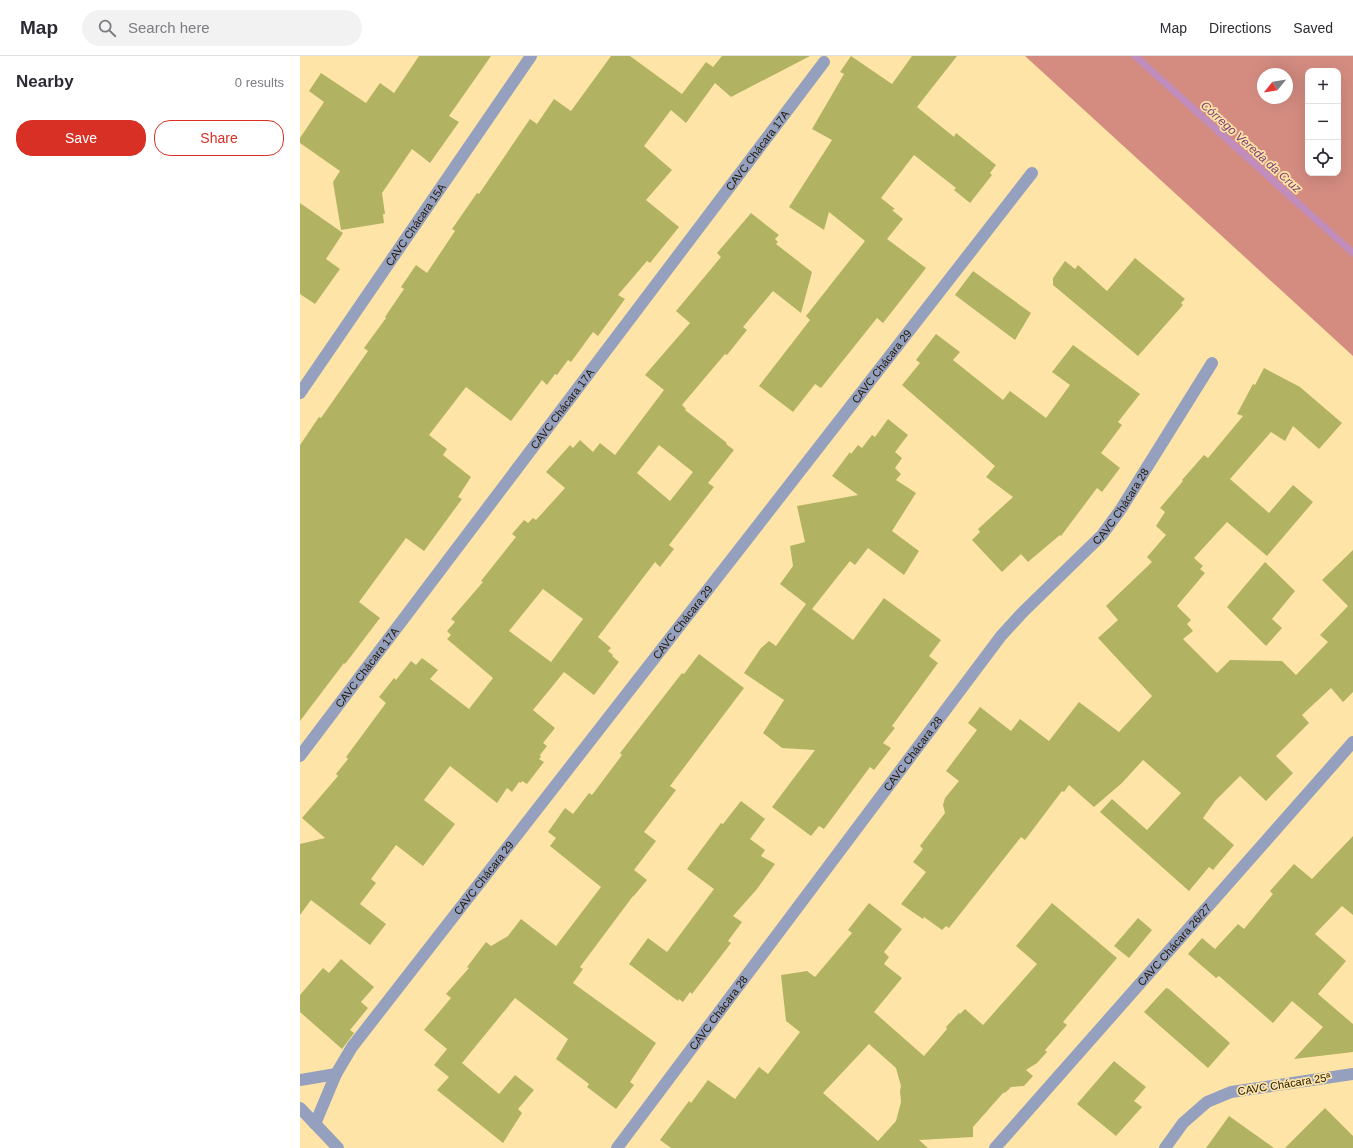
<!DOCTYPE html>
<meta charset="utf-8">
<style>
:root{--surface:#fff;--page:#f2f2f3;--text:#2b2b33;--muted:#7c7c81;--line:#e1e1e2;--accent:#d93025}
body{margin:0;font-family:Helvetica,sans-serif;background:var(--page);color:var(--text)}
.controls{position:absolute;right:12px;top:12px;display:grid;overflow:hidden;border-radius:8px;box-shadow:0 4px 16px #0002}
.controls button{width:36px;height:36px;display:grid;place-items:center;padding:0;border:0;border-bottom:1px solid var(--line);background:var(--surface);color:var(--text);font:20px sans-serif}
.compass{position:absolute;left:957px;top:12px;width:36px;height:36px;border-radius:50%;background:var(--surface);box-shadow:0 4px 16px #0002;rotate:240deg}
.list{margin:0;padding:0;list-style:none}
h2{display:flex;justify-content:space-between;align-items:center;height:52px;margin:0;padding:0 16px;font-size:17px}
h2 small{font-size:13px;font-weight:400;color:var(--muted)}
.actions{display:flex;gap:8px;padding:12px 16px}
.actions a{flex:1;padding:9px 0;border:1px solid var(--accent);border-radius:16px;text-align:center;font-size:14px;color:var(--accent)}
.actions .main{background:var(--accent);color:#fff}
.icon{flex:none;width:22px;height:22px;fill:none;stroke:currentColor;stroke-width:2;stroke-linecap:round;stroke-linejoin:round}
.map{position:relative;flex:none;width:1053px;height:1092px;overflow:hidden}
header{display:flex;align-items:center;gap:24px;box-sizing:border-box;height:56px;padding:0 20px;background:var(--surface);border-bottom:1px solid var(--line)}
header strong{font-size:19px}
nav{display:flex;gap:22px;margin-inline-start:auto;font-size:14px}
.search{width:280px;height:36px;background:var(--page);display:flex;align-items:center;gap:10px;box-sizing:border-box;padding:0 14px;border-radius:22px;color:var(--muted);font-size:15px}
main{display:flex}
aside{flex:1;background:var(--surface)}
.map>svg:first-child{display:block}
</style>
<header>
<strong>Map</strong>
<div class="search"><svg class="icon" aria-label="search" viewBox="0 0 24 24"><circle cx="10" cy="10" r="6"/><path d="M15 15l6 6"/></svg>Search here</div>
<nav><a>Map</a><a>Directions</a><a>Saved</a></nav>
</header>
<main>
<aside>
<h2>Nearby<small>0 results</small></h2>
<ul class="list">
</ul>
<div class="actions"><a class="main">Save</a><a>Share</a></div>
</aside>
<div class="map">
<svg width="1053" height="1092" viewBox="0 0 1053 1092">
<rect width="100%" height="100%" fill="#fee5a7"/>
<path fill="#d48c81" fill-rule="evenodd" d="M725,0h328v300zM1008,15h30v102h-30zM963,18h24v24h-24z"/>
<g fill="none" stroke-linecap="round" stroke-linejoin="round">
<path stroke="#c18dbd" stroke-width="7" d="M835,0l218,197"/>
</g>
<g fill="#b2b362" fill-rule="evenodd">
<path d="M119,0h72l-42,60 10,6 -29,41 -18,-14 -30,44 3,21h-2l1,9 -43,7 -8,-48 7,-11 -40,-28v-5l24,-36 -15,-11 12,-18 45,30 14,-20 14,10z"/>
<path d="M311,0h19l52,38 24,-32 7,5 9,-11h88l-79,41 -16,-14 -29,40 -15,-13 -27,36 28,24 -26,30 33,27 -29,36 -3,-2 -29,34 7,4 -27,37 -5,-4 -22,30 -3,-2 -11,15 -2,-1 -8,11 -5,-5 -31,41 -45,-34 -37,48 18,14 -4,6 28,22 -13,20 4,2 -38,52 -18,-13 -47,64 21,16 -35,46 -1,-1 -44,58v-276l19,-28 2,1 47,-67 -4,-3 22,-30 -1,-1 19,-28 -3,-2 15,-22 11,8 28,-42 -3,-2 25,-36 2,1 51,-75 7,5 17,-25 17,12z"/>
<path d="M551,0l41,28 20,-28h45l-40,51 37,30 2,-4 40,32 -6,8 2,2 -22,28 -16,-13 2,-2 -42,-33 -33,43 14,11 -3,1 11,9 -16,20 39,29 -43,55 -6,-5 -56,70 -6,-4 -22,28 -34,-26 51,-66 -4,-4 59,-75 -36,-29 -5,18 -35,-23 43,-67 -20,-11 32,-55 -4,-2z"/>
<path d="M0,147l43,30 -17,26 14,10 -25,35 -15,-10z"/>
<path d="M451,157l28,22 -4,4 3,3 -2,2 36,28 -11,41 -28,-22 -30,36 4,3 -20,25 -2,-1 -43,51 4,4 -1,1 42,33 -1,1 8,6 -26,33 6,4 -45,58 5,4 -14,18 -5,-5 -57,75 13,11 -3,3 5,4 -1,1 7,6 -25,33 -30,-23 -13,16 -18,22 22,18 -12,15 4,3 -7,9 1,2 -2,2 5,3 -17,22 -5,-3 -1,2 -2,-1 -7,10 -5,-4 -10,15 -47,-37 -26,34 31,24 -32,42 -27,-21 -25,34 5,4 -16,21 26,20 -16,21 -59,-45 -11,15v-71l25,-6 -23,-20 36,-42 -2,-2 12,-15 -2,-2 40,-54 -7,-6 15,-19 2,2 15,-19 5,4 6,-7 16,12 -8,9 39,30 24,-31 -46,-39 4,-4 -4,-4 8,-9 -4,-3 32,-37 -2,-1 35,-44 -4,-3 12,-14 4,3 5,-5 3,2 29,-32 -19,-16 24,-27 3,3 7,-8 13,12 7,-9 15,12 49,-65 -19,-15 45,-52 -14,-12 45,-54 -4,-4zM359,389l34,27 -23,29 -33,-28zM243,533l40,30 -32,43 -42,-31z"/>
<path d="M835,202l50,41 -4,4 2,2 -45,51 -85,-71v-7l12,-17 10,8 3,-4 29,26z"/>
<path d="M673,215l58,42 -16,27 -60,-45z"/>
<path d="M636,278l24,18 -7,8 50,40 7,-9 36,27 24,-33 -18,-13 21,-27 67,49 -22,28 4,3 -21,28 19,15 -18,24 -5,-4 -36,48 -1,-1 -32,27 -7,-8 -19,18 -30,-32 8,-8 -2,-3 35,-32 -27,-20 9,-11 -93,-81 18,-22 -4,-3z"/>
<path d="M964,312l36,19 42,36 -23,26 -26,-23 -8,15 -14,-9 -41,47 39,34 24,-28 20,17 -46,54 -40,-34 -33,36 9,8 -3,3 5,4 -28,33 14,14 -4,4 6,7 -10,8 34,34 13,-13 52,1 14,14 32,-33 -8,-7 28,-29 -26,-26 31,-30v142l-10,10 -12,-14 -29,27 7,8 -33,33 17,17 -27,28 -26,-25 -25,25 -12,17 31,27 -21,25 -4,-3 -20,24 -89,-79 12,-13 35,31 34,-37 -38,-33 -21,23 -28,24 -25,-22 -5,7 -2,-1 -37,49 -4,-3 -72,91 -3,-2 -4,4 -18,-13 -1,2 -22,-15 25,-32 -13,-10 10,-13 -3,-3 25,-33 -2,-8 2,-7 14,-17 -13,-10 31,-41 -9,-7 12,-16 31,24 9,-12 29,22 30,-39 40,30 33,-36 -54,-58 20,-18 -12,-14 46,-44 -5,-5 19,-22 -10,-9 9,-14 -5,-4 23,-27 -1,-1 22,-25 4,3 35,-42 -6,-2 16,-30 2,1z"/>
<path d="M588,363l20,16 -13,17 7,6 -7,10 6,6 -5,6 20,13 -24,38 27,20 -15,24 -36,-27 -13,17 -5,-4 -38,48 41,31 31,-42 57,42 -12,16 9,7 -46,63 3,2 -12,15 8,5 -17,22 -4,-3 -46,62 -5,-3 -8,10 -39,-29 43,-57 -33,-2 -19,-15 21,-33 -40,-27 17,-25 8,-7 7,5 30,-42 -26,-20 13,-18 -3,-20 15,-4 -8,-36 61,-11 -26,-19 18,-24 1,2 7,-9 4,3 10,-13 3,2z"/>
<path d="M965,506l30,29 -23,28 10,9 -16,18 -39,-39z"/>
<path d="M399,598l45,34 -74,98 6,4 -32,42 12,9 -22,29 13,10 -14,17v-1l-53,71 3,2 -10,14 83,60 -26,39 4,3 -18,24 -29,-22 2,-3 -33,-25 12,-20 -53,-41 -53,65 37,31 16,-19 19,15 -16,19 4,4 -19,30 -66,-53 12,-13 -15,-12 13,-16 -23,-19 27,-32 -5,-4 23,-26 -2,-1 19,-25 5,4 17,-10 13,-17 35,27 45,-59 -51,-41 6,-8 -8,-6 17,-24 8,6 16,-21 3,2 30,-40 -2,-2 62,-80 2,1z"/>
<path d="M441,745l24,18 -15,20 15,11 -4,6 14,8 -18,25 -24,27 9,6 -14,19 3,2 -39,51 -2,-2 -7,10 -4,-3 -1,2 -49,-37 19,-26 19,14 47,-63 -27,-20 34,-46 2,1z"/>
<path d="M1053,780v79l-11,-9 -27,28 31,27 -28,33 35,30v28l-59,7 29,-32 -31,-26 -19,22 -54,-47 -3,2 -28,-24 14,-16 13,11 23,-25 6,5 29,-35 -3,-3 24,-27 18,15z"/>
<path d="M569,847l33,26 -18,23 5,5 -5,7 18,14 -28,34 50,44 23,-27 -1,-2 13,-14 1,1 5,-5 18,16 54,-61 -21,-18 36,-43 65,55 -54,64 4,3 -22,25 2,2 -10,11 -11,7 7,6 -9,10 -13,1 -5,5 -3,1 -30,34v10l-54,3 9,8h-257l-11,-8 29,-39 2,2 17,-23 27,19 24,-32 9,7 32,-42 -14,-11 -5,-46 26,-4 8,6 37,-44 -4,-3zM569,988l27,24 5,18 -1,5 1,11 -5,19 -18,20 -55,-48z"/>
<path d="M838,862l14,12 -23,28 -15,-12z"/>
<path d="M41,903l33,28 -13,15 7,6 -18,22 4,3 -12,16 -42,-37v-17l23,-27 6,5z"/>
<path d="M866,932l3,1 61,54 -22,25 -64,-56z"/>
<path d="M814,1005l32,26 -12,14 8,6 -26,29 -39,-32z"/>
<path d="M1025,1052l28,28v12h-68z"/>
<path d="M929,1060l45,32h-68z"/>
</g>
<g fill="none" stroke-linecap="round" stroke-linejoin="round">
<g stroke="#95a0bf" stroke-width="12">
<path id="s1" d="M0,337l231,-337"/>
<path id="s2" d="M0,700l524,-694"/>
<path d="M0,1024l36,-6"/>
<path id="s3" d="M15,1068l21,-50 16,-27 680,-874"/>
<path id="s4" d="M317,1092l384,-512 22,-24 79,-77 19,-26 91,-146"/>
<path id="s5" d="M695,1092l358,-406"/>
<path d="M865,1092l18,-25 24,-21 24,-10 122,-18"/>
</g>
<path stroke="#95a0bf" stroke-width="12" d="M0,1052l38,40"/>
</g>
<g text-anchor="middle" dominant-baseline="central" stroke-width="3.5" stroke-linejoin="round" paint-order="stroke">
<g font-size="11" fill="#1e1500" stroke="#fee5a7">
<text stroke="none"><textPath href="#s2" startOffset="759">CAVC Chácara 17A</textPath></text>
<text stroke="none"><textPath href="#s1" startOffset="204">CAVC Chácara 15A</textPath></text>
<text stroke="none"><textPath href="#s3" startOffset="948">CAVC Chácara 29</textPath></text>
<text stroke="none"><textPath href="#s2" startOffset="435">CAVC Chácara 17A</textPath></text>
<text stroke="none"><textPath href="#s4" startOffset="817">CAVC Chácara 28</textPath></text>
<text stroke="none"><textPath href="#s3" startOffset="624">CAVC Chácara 29</textPath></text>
<text stroke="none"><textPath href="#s2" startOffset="111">CAVC Chácara 17A</textPath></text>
<text stroke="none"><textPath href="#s4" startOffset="493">CAVC Chácara 28</textPath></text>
<text stroke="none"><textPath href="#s3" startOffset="300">CAVC Chácara 29</textPath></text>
<text stroke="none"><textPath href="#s5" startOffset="271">CAVC Chácara 26/27</textPath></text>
<text stroke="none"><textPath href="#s4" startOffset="169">CAVC Chácara 28</textPath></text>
<text transform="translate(984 1028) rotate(-9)">CAVC Chácara 25ª</text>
</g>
<g font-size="12" font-style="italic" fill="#793a76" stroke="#fee5a7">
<text transform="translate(951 91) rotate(42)">Córrego Vereda da Cruz</text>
</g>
</g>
</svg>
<div class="controls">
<button>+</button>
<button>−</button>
<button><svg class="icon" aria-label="locate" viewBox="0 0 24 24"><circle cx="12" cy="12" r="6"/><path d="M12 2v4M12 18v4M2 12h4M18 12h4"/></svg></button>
</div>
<svg class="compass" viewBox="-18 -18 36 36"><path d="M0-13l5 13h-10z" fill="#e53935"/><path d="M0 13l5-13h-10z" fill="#7c7c81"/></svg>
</div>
</main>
